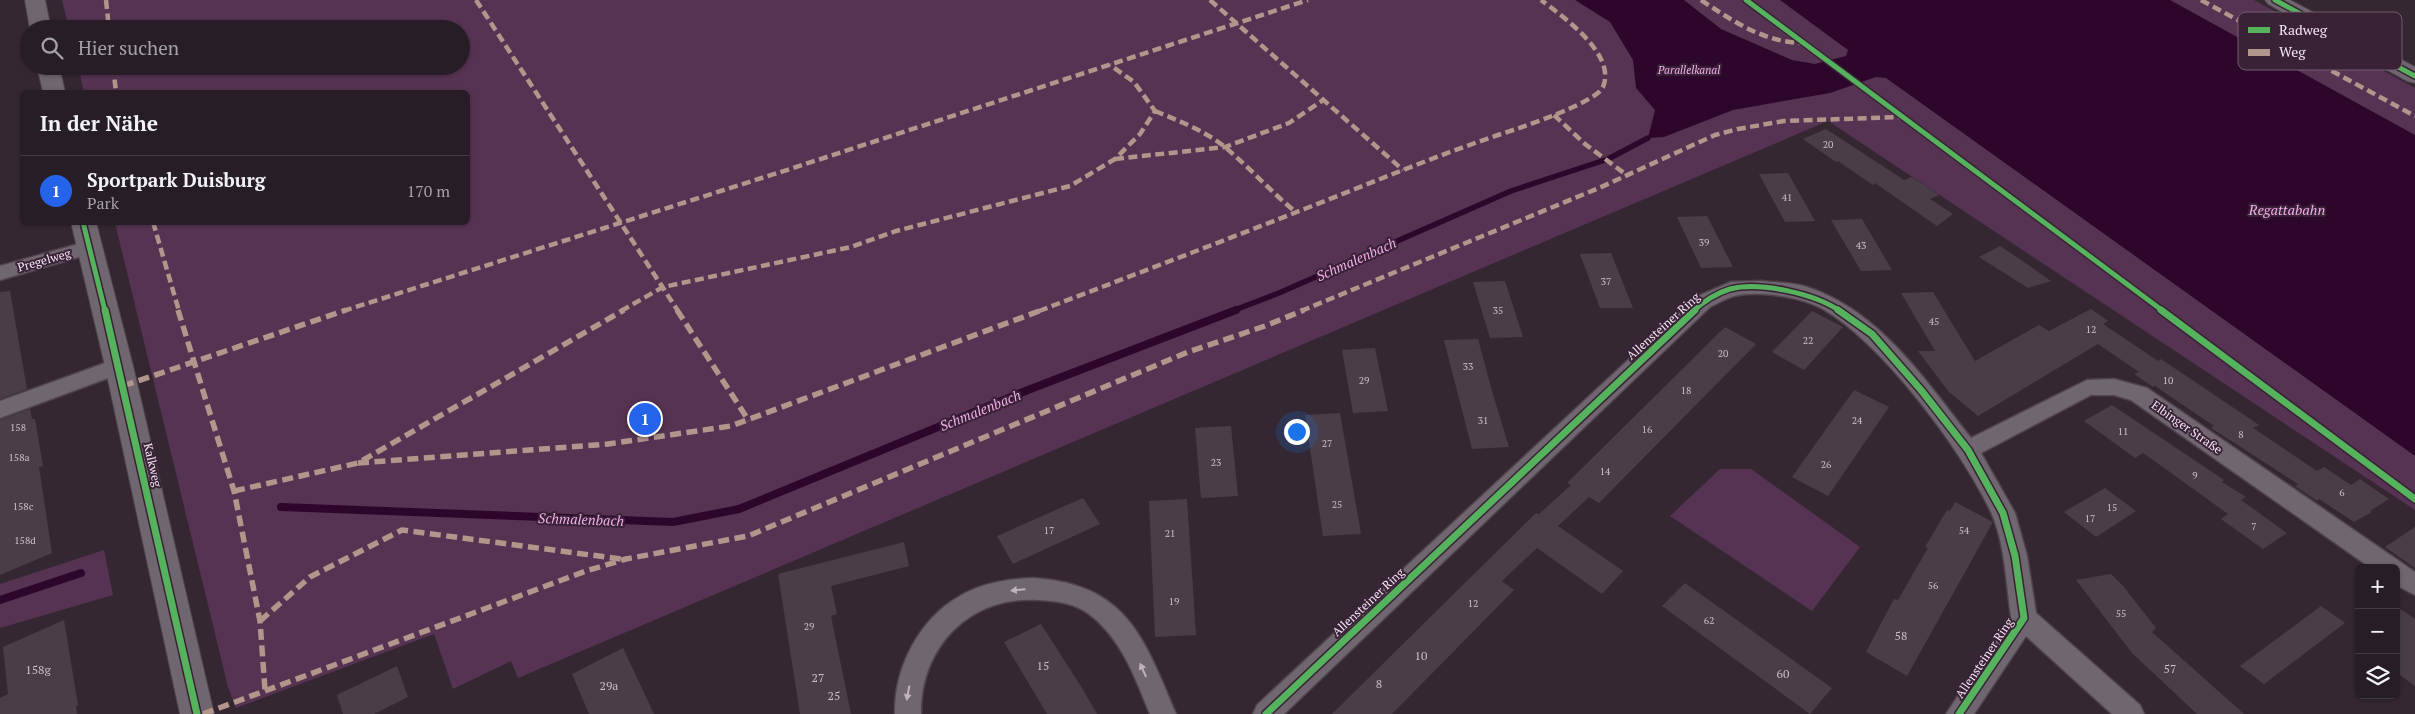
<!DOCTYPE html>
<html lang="de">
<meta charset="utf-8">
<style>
:root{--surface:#271d26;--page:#2f262e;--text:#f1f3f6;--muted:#a4a2a7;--line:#433b43;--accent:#2563eb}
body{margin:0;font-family:"PT Serif",serif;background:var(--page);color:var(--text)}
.controls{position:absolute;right:15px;bottom:15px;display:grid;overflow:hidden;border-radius:8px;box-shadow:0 1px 4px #0004}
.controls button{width:45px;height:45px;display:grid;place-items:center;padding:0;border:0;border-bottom:1px solid var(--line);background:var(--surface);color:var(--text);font:25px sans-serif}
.you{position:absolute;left:1296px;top:431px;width:18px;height:18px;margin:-12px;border:4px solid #fff;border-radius:50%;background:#1a73e8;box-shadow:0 0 0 8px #1a73e833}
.badge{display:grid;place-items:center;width:32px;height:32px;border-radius:50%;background:var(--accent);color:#fff;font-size:16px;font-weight:700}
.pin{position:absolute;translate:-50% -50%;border:2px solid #fff;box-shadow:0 1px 5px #0006}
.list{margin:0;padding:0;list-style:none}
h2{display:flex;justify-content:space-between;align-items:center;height:65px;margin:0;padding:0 20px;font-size:21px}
h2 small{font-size:16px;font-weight:400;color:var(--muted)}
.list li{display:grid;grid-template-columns:32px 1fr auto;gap:15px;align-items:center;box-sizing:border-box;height:70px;padding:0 20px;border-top:1px solid var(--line)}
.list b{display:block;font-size:19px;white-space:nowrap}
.list p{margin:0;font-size:16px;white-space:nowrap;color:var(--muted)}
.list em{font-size:16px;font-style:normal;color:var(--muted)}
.icon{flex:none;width:28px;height:28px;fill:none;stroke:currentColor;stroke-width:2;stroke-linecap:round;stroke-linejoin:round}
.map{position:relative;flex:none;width:2415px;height:714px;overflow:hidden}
.search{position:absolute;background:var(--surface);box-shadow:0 1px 4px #0004;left:20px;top:20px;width:450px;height:55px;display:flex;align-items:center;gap:12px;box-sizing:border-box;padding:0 18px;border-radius:28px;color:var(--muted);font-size:19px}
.panel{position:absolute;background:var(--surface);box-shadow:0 1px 4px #0004;left:20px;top:90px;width:450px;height:135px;border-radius:8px}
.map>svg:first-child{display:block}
</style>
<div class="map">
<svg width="2415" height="714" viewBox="0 0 2415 714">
<rect width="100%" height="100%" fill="#342732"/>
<g fill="#563352">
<path d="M62,0h2192l161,88v422l-587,-389 -1310,557 -7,-17 -58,28 -19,-55 -198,74 -8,-21 -113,-464 353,-1v-130h-384l-6,-26h383v-37h-392z"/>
<path d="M1720,469h31l109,78 -48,64 -142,-95z"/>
<path d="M104,550l9,45 -113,33v-44z"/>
</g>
<path fill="#2d072b" d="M1575,0h109l37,29 71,31 23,4 31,-8 2,-6 -68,-50h390l245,135v321l-529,-378 -10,-1 -46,16 -97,17 -69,27 -16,1 7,-28 -19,-22 -3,-28 -23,-38z"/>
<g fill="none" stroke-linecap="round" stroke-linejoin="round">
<path stroke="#2d072b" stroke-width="5.5" d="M1232,311l47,-18 232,-102 97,-32 40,-21"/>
<g stroke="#2d072b" stroke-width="8">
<path d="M281,507l392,15 66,-13 289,-119 208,-80"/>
<path d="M0,600l81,-27"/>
</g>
</g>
<g fill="#493e47">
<path d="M1826,129l78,51 8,-3 27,18 -9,4 23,15 -16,12 -62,-43 -2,2 -35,-24 -2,1 -33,-23z"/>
<path d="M1788,173l27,48 -30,1 -26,-48z"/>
<path d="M1707,216l26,51 -32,1 -24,-51z"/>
<path d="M1862,219l30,51 -31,1 -30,-51z"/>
<path d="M2000,246l21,14 30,21 -23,7 -49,-31z"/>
<path d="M1611,253l22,55h-33l-20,-54z"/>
<path d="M1505,281l18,56 -33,1 -17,-56z"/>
<path d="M10,291l17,98 -27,10v-107z"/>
<path d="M1933,292l42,69 64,-36 10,6 42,-22 17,12 -5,3 55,37 3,-2 52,35 46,31 -6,3 64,43 7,-4 27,18 9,-6 29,20 -19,12 2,1 -18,10 -35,-23 -2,2 -22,-15 3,-2 -87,-56 3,-2 -59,-40 -2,1 -19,-13 5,-2 -41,-28 -120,72 -29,-24 -31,-41h17l-34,-58z"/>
<path d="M1812,311l31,16 -39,43 -32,-18z"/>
<path d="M1725,327l31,17 -157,159 -10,-6 -31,29 65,45 -21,23 -65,-46 -35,33 12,9 -122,124h-60l204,-201 3,1 32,-29 -4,-2z"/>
<path d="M1478,339l14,52 17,56 -37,2 -28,-109z"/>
<path d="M1375,348l13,63 -35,2 -11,-63z"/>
<path d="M1854,390l35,17 -61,89 -36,-19z"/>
<path d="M2112,405l112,75 -2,2 24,15 -5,3 46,33 -24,16 -42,-30 7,-5 -61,-44 -24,-17 -8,5 -51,-37z"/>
<path d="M30,409l2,10h3l8,47 -4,1 13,86 -52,22v-155z"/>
<path d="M1340,413l21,121 -38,2 -18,-121z"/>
<path d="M1231,426l7,70 -37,2 -6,-70z"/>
<path d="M2105,488l31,23 -40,26 -32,-25z"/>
<path d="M1083,498l17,26 -87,40 -16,-28z"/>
<path d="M1187,499l9,136 -41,2 -6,-136z"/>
<path d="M1955,502l38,20 -86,154 -41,-24 28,-53 4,1 30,-52 -3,-1 22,-37 3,1z"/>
<path d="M2415,527v41l-30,-21z"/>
<path d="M904,542l5,24 -78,20 6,28 -6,2 20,98h-51l-22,-140z"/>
<path d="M2111,574l13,13 32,41 -4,4 92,82h-47l-65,-61 -56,-73z"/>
<path d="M1685,583l147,105 -22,26 -148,-108z"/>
<path d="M2321,606l24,17 -81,61 -24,-18z"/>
<path d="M2396,606l19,13v67l-19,-14z"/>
<path d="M64,620l14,85 -2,1 1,8h-77v-16l8,-4 -5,-47z"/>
<path d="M1041,624l41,64 15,26h-50l-43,-72z"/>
<path d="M623,648l31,66h-65l-17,-40z"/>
<path d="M397,666l11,31 -34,17h-31l-6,-19z"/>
</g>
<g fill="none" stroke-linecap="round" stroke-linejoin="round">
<defs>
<g id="street">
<path d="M89,241l7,1 3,5 -3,5 -96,28v-14z"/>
<path d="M1761,281c15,2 32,1 46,6 73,24 118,93 164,151l116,-58 27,-1 33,9 268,184v23l-19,-10v-17h-25l-240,-168 -17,-5h-23l-110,58 34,60 12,43 9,57 104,92 4,9h-32l-86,-78 -52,78h-28l65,-98c-5,-34 -6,-73 -20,-104 -30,-63 -108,-168 -168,-203 -21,-12 -64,-19 -89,-13 -8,2 -16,7 -24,11l-426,407h-31l4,-9 439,-408 35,-15z"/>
<path d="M119,358l8,3 3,5 -3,5 -127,47v-17z"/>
<path d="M1033,578c94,6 111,60 143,136h-26c-15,-36 -28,-75 -61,-100 -15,-11 -32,-13 -50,-14 -68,-5 -119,46 -118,114h-26c-1,-46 24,-95 65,-118 22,-13 48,-17 73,-18z"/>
</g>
<g id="secondary">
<path d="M25,0h20l6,29h-21z"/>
<path d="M2265,0h25l125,67v16l-8,-2 -139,-77z"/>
<path d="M37,66h22l6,26h-22z"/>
<path d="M71,222h25l37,144 81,348h-34l-75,-348z"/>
</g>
</defs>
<use href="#street" stroke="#4f444e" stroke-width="3"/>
<use href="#secondary" stroke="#4f444e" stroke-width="2"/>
<use href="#street" fill="#70666f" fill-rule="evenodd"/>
<use href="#secondary" fill="#70666f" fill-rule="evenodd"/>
<g stroke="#b2968c" stroke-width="4.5" stroke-dasharray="9 4.5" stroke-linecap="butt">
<path d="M106,0l3,29"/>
<path d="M476,0l202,311"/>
<path d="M1210,0l193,170"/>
<path d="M1701,0c32,21 60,41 100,43"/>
<path d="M2201,0l214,116"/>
<path d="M113,66l3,26"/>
<path d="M1155,111c24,10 51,20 71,37 25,21 46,45 71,65"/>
<path d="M1554,115l31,29 43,32"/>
<path d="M1115,159l110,-12 64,-24 33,-22"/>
<path d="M153,222l26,89"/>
<path d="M343,311l447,-142 518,-169"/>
<path d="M621,311l42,-24 188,-40 45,-16 174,-45 45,-27 25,-25 15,-23 -21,-29 -24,-17"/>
<path d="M1039,311c89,-34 179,-68 268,-103 64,-25 126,-51 191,-73 19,-6 98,-32 105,-48 14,-33 -41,-71 -62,-87"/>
<path d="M1301,311l298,-123 116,-53 23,-6 46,-8 117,-4"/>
</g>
<g stroke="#b2968c" stroke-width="5.5" stroke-dasharray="11 5.5" stroke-linecap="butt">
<path d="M178,310l56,181 26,130 5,69"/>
<path d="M677,310l72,111"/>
<path d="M123,386l223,-76"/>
<path d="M358,463l250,-19 123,-18 311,-116"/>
<path d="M234,491l124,-28 266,-153"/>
<path d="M260,621l50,-44 92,-47 219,29"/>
<path d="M203,714l383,-143 40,-12 122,-23 440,-184 77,-26 39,-16"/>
</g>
<defs>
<g id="cycleway-far1">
<path d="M1746,0l417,311"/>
<path d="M2275,0l140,76"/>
<path d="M83,222l22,89"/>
<path d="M1693,311c10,-9 24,-18 37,-22 30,-8 85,5 110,22"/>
</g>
<g id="cycleway">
<path d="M105,310l92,404"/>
<path d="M1838,310l34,24 49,56 47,60 35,63 12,43 9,62 -65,96"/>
<path d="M2161,310l254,189"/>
<path d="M1266,714l429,-404"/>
</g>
</defs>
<use href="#cycleway-far1" stroke="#392236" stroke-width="8"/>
<use href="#cycleway" stroke="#392236" stroke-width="10"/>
<use href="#cycleway-far1" stroke="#56b35d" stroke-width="5"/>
<use href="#cycleway" stroke="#56b35d" stroke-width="7"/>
</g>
<defs><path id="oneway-solid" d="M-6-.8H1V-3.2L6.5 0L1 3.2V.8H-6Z" transform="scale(1.25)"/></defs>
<g fill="#c0b3bf">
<use href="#oneway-solid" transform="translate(1018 590) rotate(175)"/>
<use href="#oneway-solid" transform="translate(1143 670) rotate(-114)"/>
<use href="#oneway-solid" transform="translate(908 693) rotate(101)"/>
</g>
<g text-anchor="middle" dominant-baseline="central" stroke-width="4" stroke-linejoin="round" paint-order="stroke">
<g font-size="10" fill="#cbbdc9">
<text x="1828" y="144">20</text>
<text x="1787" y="197">41</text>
<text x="1704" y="242">39</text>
<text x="1861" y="245">43</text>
<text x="1606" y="281">37</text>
<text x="1498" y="310">35</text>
<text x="1934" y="321">45</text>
<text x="2091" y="329">12</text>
<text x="1808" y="340">22</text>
<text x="1723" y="353">20</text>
<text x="1468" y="366">33</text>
<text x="1364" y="380">29</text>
<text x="2168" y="380">10</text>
<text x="1686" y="390">18</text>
<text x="1483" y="420">31</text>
<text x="1857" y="420">24</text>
<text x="18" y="427">158</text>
<text x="1647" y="429">16</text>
<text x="2123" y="431">11</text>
<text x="2241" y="434">8</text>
<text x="1327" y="443">27</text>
<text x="19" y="457">158a</text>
<text x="1216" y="462">23</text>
<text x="1826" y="464">26</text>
<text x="1605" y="471">14</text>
<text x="2195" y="475">9</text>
<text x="2342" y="492">6</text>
<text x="1337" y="504">25</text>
<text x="23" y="506">158c</text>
<text x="2112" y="507">15</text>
<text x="2090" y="518">17</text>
<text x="2254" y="526">7</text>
<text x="1049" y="530">17</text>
<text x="1964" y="530">54</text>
<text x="1170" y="533">21</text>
<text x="25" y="540">158d</text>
<text x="1933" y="585">56</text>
<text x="1174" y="601">19</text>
<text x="1473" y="603">12</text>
<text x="2121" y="613">55</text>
<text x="1709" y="620">62</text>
<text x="809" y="626">29</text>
</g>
<g font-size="11" font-style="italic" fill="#f4adec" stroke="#392236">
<text x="1689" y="70">Parallelkanal</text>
</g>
<g font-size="12" fill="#f6e7f4" stroke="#392236">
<text transform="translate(44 260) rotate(-16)">Pregelweg</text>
<text transform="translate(1663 326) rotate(-42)">Allensteiner Ring</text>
<text transform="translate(2187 427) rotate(35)">Elbinger Straße</text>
<text transform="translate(153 465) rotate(77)">Kalkweg</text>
<text transform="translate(1368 602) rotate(-43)">Allensteiner Ring</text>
<text transform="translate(1984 658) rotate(-56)">Allensteiner Ring</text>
</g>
<g font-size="12" fill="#cbbdc9">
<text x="1901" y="635">58</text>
<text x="1421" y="655">10</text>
<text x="1043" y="665">15</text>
<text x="2170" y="668">57</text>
<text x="38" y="669">158g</text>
<text x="1783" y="673">60</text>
<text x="818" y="677">27</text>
<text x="1379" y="683">8</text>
<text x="609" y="685">29a</text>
<text x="834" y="695">25</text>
</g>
<g font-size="14" font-style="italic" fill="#f4adec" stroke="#392236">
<text x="2287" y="209">Regattabahn</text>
<text transform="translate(1356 259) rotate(-24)">Schmalenbach</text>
<text transform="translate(980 410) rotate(-22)">Schmalenbach</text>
<text transform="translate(581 519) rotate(2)">Schmalenbach</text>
</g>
</g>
<rect x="2238" y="12" width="164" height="58" rx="8" fill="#392236" stroke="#725d6f" stroke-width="1"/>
<rect x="2248" y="27" width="22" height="6" fill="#56b35d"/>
<rect x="2248" y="49" width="22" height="7" fill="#b2968c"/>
<g font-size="14" fill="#f6e7f4">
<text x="2279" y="35">Radweg</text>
<text x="2279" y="57">Weg</text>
</g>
</svg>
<div class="controls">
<button>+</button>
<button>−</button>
<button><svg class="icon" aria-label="layers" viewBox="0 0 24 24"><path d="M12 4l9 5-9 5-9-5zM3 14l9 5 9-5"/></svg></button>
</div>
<div class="you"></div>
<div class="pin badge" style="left:645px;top:419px">1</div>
<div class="search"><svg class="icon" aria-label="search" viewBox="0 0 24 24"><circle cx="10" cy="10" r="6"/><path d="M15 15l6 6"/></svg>Hier suchen</div>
<section class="panel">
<h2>In der Nähe<small></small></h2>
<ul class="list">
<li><span class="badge">1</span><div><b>Sportpark Duisburg</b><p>Park</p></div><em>170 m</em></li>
</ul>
</section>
</div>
